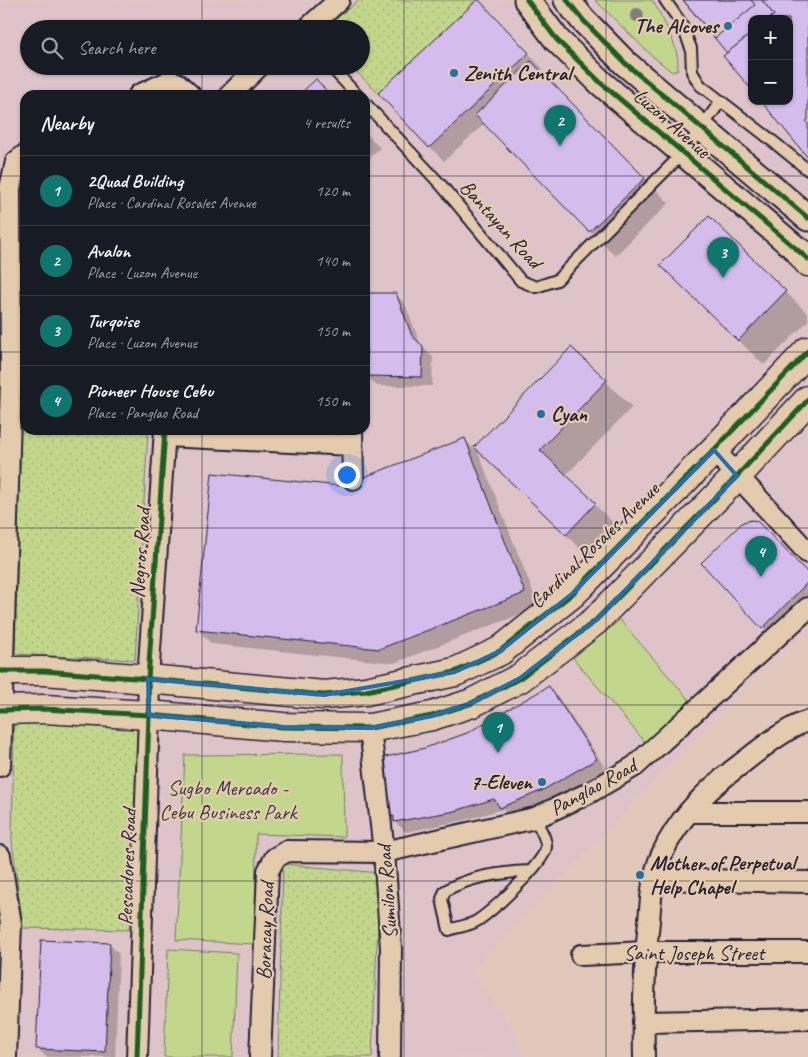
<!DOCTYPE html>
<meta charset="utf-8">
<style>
:root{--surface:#171b24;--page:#242831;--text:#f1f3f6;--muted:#9ea1a6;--line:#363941;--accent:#0f766e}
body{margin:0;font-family:Caveat,sans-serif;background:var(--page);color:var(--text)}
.controls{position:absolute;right:15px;top:15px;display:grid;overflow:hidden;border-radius:10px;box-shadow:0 1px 4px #0004}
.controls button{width:45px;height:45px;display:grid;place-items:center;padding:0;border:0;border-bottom:1px solid var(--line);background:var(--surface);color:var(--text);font:25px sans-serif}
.you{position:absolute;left:346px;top:474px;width:18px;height:18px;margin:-12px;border:4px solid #fff;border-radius:50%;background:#1a73e8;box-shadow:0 0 0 8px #1a73e833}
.badge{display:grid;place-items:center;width:32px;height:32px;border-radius:50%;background:var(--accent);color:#fff;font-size:16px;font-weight:700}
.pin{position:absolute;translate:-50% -41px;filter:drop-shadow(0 1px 2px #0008)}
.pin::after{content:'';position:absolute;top:26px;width:18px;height:15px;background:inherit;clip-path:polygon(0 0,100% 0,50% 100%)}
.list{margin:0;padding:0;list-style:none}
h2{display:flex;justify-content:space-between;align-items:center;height:65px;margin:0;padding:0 20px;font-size:21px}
h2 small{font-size:16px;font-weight:400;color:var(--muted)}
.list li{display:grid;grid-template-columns:32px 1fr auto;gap:15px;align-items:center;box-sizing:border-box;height:70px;padding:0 20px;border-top:1px solid var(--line)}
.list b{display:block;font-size:19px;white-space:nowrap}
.list p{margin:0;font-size:16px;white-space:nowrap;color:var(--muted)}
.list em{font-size:16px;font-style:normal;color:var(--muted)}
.icon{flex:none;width:28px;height:28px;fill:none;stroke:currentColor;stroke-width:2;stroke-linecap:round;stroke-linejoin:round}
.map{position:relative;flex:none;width:808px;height:1057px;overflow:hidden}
.search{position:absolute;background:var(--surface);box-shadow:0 1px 4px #0004;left:20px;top:20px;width:350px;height:55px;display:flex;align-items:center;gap:12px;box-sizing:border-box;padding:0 18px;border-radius:28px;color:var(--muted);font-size:19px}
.panel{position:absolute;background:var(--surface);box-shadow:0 1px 4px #0004;left:20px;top:90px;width:350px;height:345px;border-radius:15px}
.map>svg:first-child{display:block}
</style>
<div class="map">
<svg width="808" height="1057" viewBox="0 0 808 1057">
<defs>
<pattern id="grass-dots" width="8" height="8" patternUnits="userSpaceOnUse" patternTransform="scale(1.25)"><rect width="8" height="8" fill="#c3d78c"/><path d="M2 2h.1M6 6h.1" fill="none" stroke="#a7b87a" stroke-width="1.8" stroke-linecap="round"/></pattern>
</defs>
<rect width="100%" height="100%" fill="#e2c8ba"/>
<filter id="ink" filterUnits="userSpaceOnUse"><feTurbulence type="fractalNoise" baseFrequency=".02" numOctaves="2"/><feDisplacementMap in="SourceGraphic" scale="10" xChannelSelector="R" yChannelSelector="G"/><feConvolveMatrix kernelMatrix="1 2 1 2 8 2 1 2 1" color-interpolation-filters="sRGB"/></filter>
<g filter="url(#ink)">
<path fill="#dec4c9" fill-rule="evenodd" d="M0,0h808v633l-48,37 -187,197 -103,105 41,53 12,32h-523zM752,19h37v82h-37zM29,29h332v37h-332zM25,95h340v335h-340z"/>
<g fill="url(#grass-dots)" stroke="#727c64">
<path d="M359,0h118l-99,93 -27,-27h10v-37h-31l5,-9z"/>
<path d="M25,268v162h123l-13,230 -120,-6z"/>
<path d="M14,722l125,6 -8,202 -108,-2 -11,-87z"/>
<path d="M283,864l97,9 -8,184h-94z"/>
</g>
<g fill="#c3d78c" stroke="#727c64">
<path d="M595,0h57c9,15 31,53 25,70l-5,2 -22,-18z"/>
<path d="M620,620l71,82 -46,40 -72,-84z"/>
<path d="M343,754l1,83 -88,-3 -1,110 -79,-4 9,-185z"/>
<path d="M168,949l69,4 -4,104h-69z"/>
</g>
<g fill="#0003">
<path d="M493,15l50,54 -3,2 129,132 -54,53 -130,-133 -41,38 -14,-14z"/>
<path d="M365,132l15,16 -15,14z"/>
<path d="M709,217l99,97v7l-44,44 -77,-74z"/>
<path d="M395,294l10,10 16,42 12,11 -1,29h-55l-10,-10z"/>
<path d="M571,348l61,59 -67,69 56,54 -29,30 -115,-111 62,158 -145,56 -182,-19 -15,-15 144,-142 124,-47 9,9z"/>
<path d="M702,563l106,11v47l-26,26z"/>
<path d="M549,688l10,10 47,71 -53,31 -41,18 -9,-9 -38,11 -59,12 -17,-15 -1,-41 37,-27 42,-14z"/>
<path d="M109,944l10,10 -4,103h-69l-8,-8z"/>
</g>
<g fill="#d4bcec" stroke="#22223b">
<path d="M477,0h2l50,53 -100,95 -51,-55z"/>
<path d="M683,0h79l12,15 -5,4h-17v14l-25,20z"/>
<path d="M683,0h68l4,5 -40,33z"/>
<path d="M762,0h46v120l-2,1 2,3v34l-47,-57h28v-82h-20l5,-4z"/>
<path d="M752,33v57l-29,-34z"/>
<path d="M531,61l114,117 -56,54 -114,-117z"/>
<path d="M316,79l14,16h-31z"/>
<path d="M709,216l77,75 -48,50 -78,-76z"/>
<path d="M367,293h29l16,43 11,10 -1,31 -56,-1z"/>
<path d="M571,347l36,33 -67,70 56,53 -30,32 -92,-88z"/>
<path d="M465,438l60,155 -146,56 -183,-19 16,-157 129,13z"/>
<path d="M752,520l5,1 51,52v9l-46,47 -61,-66 42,-41z"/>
<path d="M549,686l48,73 -54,31 -43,18 -6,-9 -39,12 -61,11v-6l-6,1 -10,-40 9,-2 -6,-17 44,-10 42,-15z"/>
<path d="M41,940l69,3 -5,109 -69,-3z"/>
</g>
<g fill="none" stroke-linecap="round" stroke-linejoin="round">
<defs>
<g id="service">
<path d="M665,0l16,23 10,25 1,24 8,13 65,50 43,35"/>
<path d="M190,29h9"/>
<path d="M165,66l5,15"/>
<path d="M330,66l27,29"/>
<path d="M365,103l77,83 79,95 15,6 21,-7 126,-127 38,-52"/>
<path d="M531,871c-27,1 -63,6 -86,20l-3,8 7,31c8,-3 18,-4 26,-8 14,-8 71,-60 71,-75 1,-9 -8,-21 -11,-29"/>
</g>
<g id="minor">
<path d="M307,29l32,-29"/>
<path d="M139,95l31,-14 7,2 13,12"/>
<path d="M230,95l29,-29"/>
<path d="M352,430l1,49"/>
<path d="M165,436l187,9"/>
<path d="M714,450l94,103"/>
<path d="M370,728l14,124 7,96 -1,109"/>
<path d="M0,766l11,-387 -1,-191 6,-26 9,-7"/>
<path d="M689,812h119"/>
<path d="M0,856l11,68 -5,133"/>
<path d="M653,879l155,3"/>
<path d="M581,955l65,-3h162"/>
<path d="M643,1022l165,-3"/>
<path d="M137,1057l12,-342 -1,-36 17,-249"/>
<path d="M260,1057l8,-186 7,-13 12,-7 97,1 151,-34 54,-25 46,-27 173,-158"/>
<path d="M644,1057c-1,-46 0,-91 5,-136 2,-24 3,-46 13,-67 16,-36 48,-67 79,-90 18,-14 46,-37 67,-43"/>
</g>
<g id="tertiary">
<path d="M527,0l30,40 44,43 207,176"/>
<path d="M567,0l16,20 42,43 183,155"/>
</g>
<g id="secondary">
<path d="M801,253l7,9"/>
<path d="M0,671h44l104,8 176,16 42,-4 89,-19 45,-21 73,-58 141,-143 94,-99"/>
<path d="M0,710l44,-1 105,6 134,12 87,1 62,-12 40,-13 48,-25 75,-57 142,-145 71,-76"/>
</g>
</defs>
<use href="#service" stroke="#22223b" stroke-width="14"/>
<use href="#minor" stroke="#22223b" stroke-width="24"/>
<use href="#tertiary" stroke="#22223b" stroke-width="29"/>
<use href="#secondary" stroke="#22223b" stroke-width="31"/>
<use href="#service" stroke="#e5cbad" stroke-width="10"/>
<use href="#minor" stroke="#e5cbad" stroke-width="20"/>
<use href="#tertiary" stroke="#e5cbad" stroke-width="25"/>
<use href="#secondary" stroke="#e5cbad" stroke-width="28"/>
<defs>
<g id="cycleway">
<path d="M527,0l30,40 44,43 207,176"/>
<path d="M567,0l16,20 42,43 183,155"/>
<path d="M0,671h44l104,8 176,16 42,-4 89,-19 45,-21 73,-58 141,-143 94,-99"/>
<path d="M0,710l44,-1 105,6 134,12 87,1 62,-12 40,-13 48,-25 75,-57 142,-145 71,-76"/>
<path d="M137,1057l12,-342 -1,-36 17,-249"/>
</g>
</defs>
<use href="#cycleway" stroke="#e5cbad" stroke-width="8"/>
<use href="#cycleway" stroke="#1b5e20" stroke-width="5"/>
</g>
<circle fill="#867c7b" cx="637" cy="15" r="7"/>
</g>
<path fill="none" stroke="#1f6fb2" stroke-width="4" stroke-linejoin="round" d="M714,450l23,26 -142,145 -75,57 -48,25 -40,13 -62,12 -87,-1 -134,-12 -1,-36 176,16 131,-23 45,-21 73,-58z"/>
<path fill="none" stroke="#22223b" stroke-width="1" stroke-opacity="0.55" d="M202,0v29M404,0v1057M606,0v1057M202,66v29M0,176h25M365,176h443M0,352h25M365,352h443M202,430v627M0,528h808M0,705h808M0,881h808"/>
<g fill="#1f6fb2" stroke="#e5cbad" stroke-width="2">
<circle cx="728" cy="26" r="5"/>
<circle cx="454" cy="73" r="5"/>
<circle cx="541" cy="414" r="5"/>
<circle cx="542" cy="782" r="5"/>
<circle cx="640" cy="875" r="5"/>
</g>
<g text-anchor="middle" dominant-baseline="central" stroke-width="4.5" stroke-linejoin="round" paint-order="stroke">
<g font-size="21" font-weight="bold" fill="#22223b" stroke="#e5cbad" text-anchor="start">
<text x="718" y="26" text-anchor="end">The Alcoves</text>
<text x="464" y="73">Zenith Central</text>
<text x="551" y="414">Cyan</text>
<text x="532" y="782" text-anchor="end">7-Eleven</text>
<text x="650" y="863">Mother of Perpetual<tspan x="650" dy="24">Help Chapel</tspan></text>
</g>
<g font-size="21" fill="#22223b" stroke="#e5cbad">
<text transform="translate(672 123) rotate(41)">Luzon Avenue</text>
<text transform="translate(501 224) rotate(48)">Bantayan Road</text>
<text transform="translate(594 545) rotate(-44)">Cardinal Rosales Avenue</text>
<text transform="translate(140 553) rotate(-86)">Negros Road</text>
<text transform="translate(593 787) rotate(-29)">Panglao Road</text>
<text transform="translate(127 867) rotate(-88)">Pescadores Road</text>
<text transform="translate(387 892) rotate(-94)">Sumilon Road</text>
<text transform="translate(265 931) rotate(-88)">Boracay Road</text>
<text x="694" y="953">Saint Joseph Street</text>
</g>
<g font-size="21" fill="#3a3d47" stroke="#e5cbad">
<text x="228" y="788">Sugbo Mercado -<tspan x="228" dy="24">Cebu Business Park</tspan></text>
</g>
</g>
</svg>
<div class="controls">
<button>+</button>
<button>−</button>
</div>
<div class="you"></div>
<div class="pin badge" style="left:498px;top:753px">1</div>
<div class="pin badge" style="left:560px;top:146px">2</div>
<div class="pin badge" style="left:723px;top:278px">3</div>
<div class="pin badge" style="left:761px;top:577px">4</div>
<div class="search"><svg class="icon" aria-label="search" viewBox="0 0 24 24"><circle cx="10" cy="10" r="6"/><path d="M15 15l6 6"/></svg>Search here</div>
<section class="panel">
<h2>Nearby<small>4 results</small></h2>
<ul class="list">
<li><span class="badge">1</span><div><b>2Quad Building</b><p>Place · Cardinal Rosales Avenue</p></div><em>120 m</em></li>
<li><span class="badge">2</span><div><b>Avalon</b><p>Place · Luzon Avenue</p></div><em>140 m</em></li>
<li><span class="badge">3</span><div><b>Turqoise</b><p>Place · Luzon Avenue</p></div><em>150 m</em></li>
<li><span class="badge">4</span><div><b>Pioneer House Cebu</b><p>Place · Panglao Road</p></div><em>150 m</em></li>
</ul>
</section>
</div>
